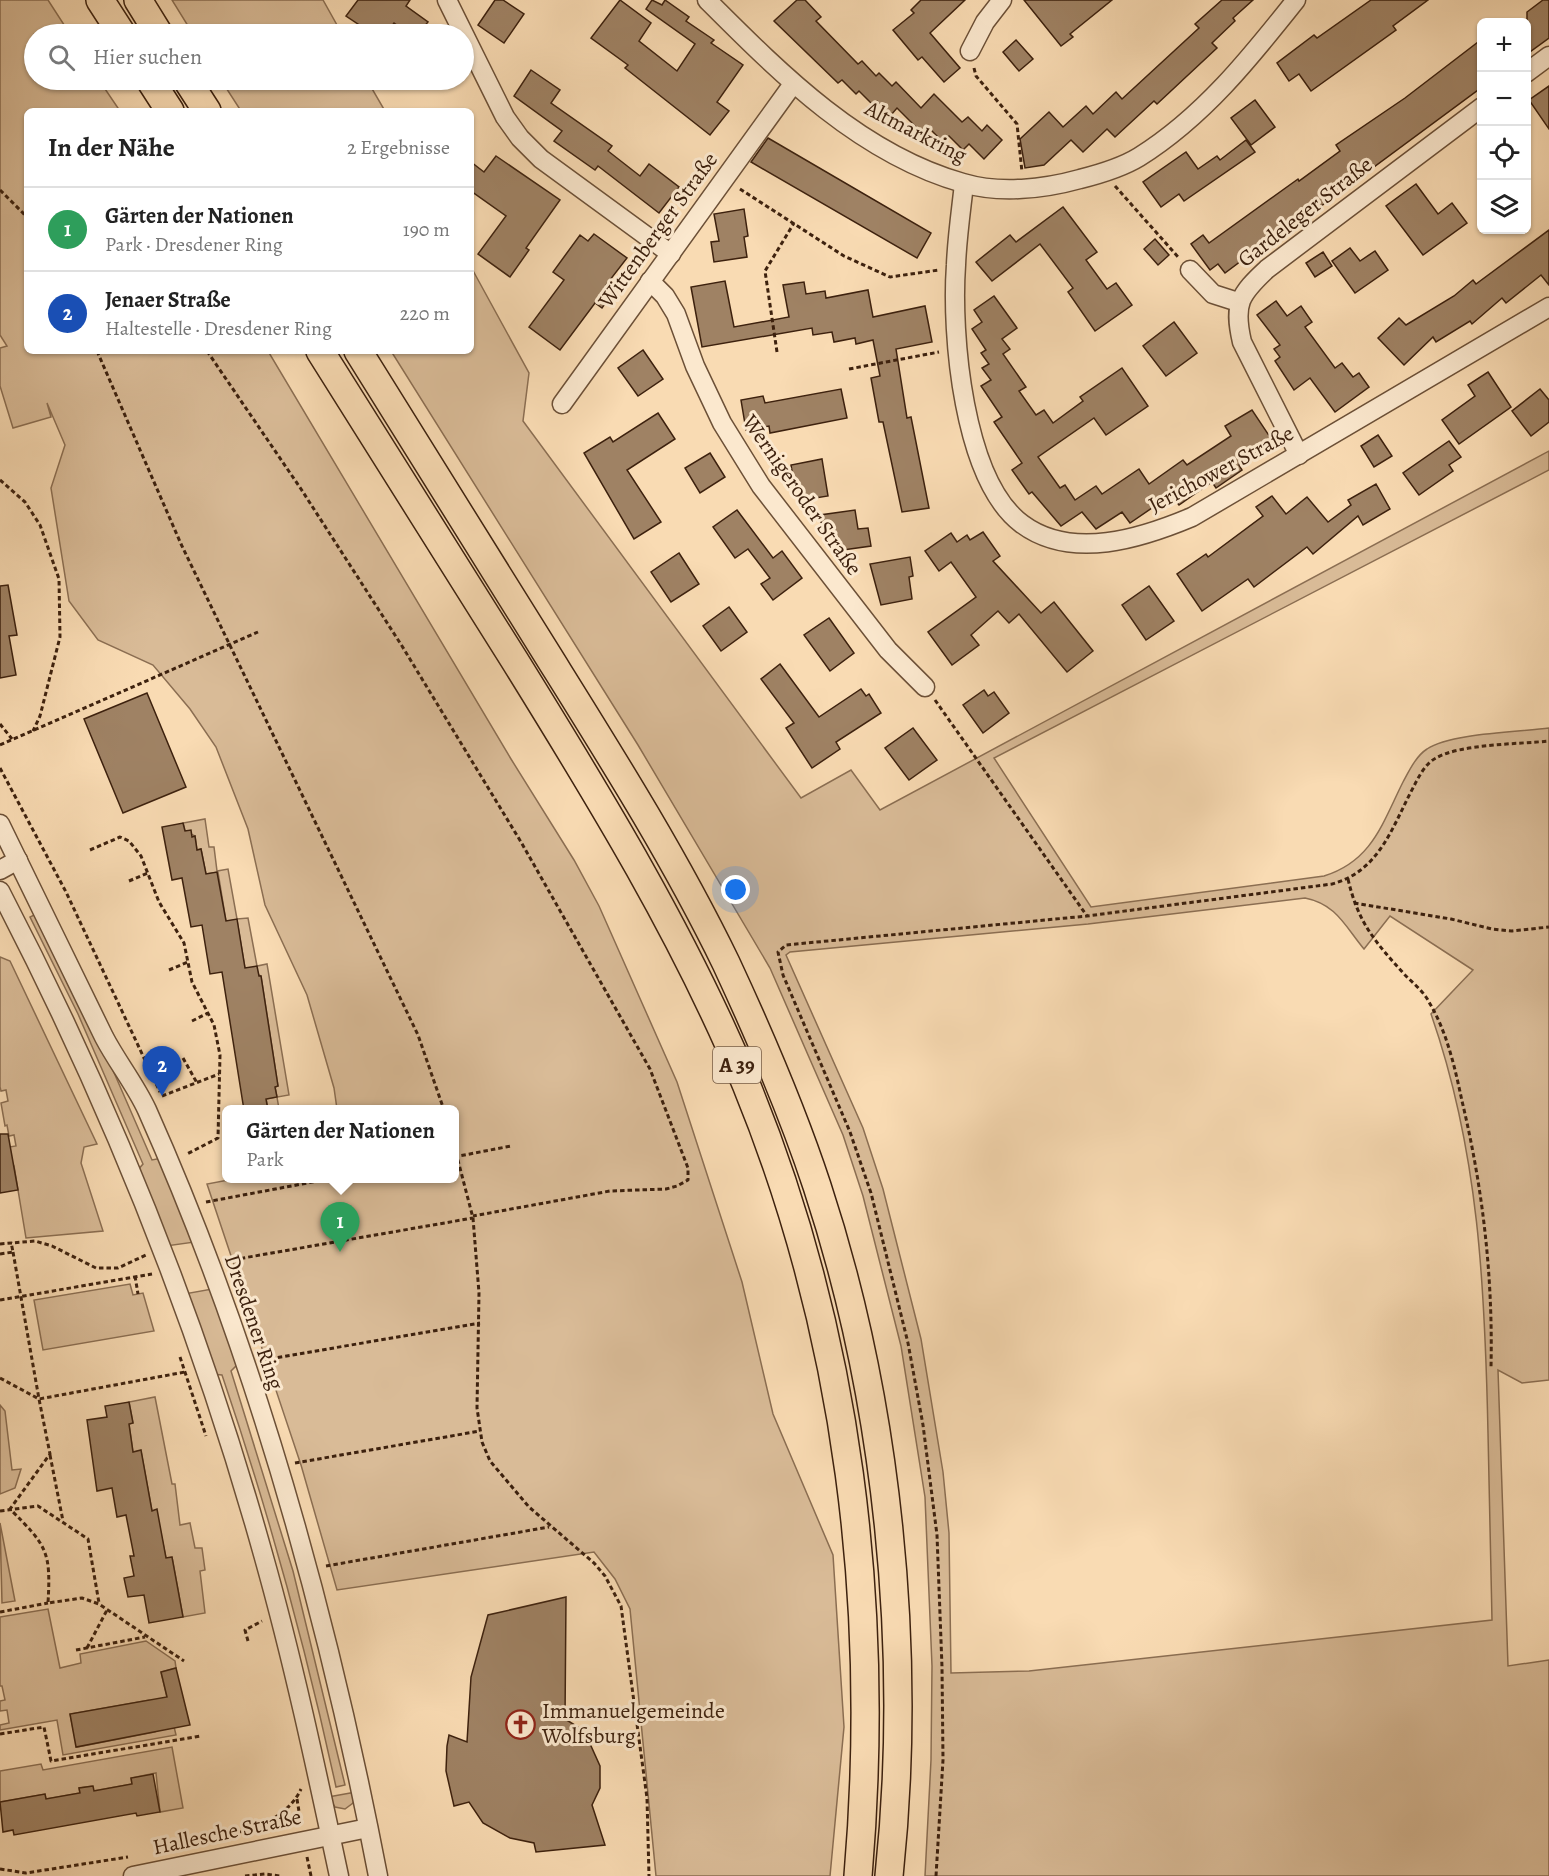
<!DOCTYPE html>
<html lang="de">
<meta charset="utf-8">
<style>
:root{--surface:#fff;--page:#f6f6f6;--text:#222;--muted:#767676;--line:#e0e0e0;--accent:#ea580c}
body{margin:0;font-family:Alegreya,serif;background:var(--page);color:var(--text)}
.controls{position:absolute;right:18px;top:18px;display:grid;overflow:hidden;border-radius:9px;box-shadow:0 2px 4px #0004}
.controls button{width:54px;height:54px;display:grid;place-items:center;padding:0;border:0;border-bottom:2px solid var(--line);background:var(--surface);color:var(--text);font:30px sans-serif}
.you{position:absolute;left:736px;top:890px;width:21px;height:21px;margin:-15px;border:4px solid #fff;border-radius:50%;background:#1a73e8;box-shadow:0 0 0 9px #1a73e833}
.badge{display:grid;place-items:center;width:39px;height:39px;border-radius:50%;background:var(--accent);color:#fff;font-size:20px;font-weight:700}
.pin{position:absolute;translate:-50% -50px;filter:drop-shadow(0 2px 3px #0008)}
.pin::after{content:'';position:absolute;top:32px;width:21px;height:18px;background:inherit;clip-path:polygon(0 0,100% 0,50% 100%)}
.popup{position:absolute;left:222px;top:1105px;width:237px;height:78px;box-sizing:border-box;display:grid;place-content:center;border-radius:9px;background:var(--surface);filter:drop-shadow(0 2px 4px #0005);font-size:20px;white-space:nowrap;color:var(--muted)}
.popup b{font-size:22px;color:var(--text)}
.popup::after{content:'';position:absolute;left:50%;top:100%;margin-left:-12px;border:12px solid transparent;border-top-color:var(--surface)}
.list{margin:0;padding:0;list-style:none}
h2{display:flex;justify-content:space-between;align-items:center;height:78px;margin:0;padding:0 24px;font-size:26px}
h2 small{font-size:20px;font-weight:400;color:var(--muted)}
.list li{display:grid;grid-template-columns:39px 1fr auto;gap:18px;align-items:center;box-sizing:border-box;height:84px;padding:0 24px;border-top:2px solid var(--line)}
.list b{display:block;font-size:22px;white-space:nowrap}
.list p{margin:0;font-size:20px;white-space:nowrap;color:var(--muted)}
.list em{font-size:20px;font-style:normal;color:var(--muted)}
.icon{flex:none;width:33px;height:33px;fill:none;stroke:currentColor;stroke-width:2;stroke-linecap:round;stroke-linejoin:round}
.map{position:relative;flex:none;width:1549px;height:1876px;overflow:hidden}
.search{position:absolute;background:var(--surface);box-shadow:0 2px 4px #0004;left:24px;top:24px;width:450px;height:66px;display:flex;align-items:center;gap:15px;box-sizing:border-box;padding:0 21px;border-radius:33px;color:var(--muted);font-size:22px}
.panel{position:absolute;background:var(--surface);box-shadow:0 2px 4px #0004;left:24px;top:108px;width:450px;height:246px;border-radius:9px}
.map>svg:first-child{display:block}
</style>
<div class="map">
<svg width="1549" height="1876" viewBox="0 0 1549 1876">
<rect width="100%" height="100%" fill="#f9dbb3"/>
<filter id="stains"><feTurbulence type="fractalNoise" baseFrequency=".00333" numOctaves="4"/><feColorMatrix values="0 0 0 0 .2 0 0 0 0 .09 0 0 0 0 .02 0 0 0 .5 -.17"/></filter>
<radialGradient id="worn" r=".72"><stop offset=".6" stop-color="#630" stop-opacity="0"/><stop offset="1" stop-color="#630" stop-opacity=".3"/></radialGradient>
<g fill="#d9bb97" stroke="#8b6e52" stroke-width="1.5" fill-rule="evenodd">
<path d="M0,0h48l22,34h-36v46h65l21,31h-93v240h241l243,408 63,101 25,46 78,176 65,200 31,132 60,141 11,172 -14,149h-174l-26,-267 -15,-30 -21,-27 -257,38 -36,-125 -94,-281 32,-6h215v-68l-117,-1 -3,-21 -27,-93 -42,-90 -17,-76 -32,-82 -26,-38 -37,-44 -55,-25 -29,-39 -18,-113 14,-43 -18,-42 4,14 -38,11 -13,-42v-38l7,-2 -7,-11z"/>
<path d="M172,0h151l19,34h-149z"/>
<path d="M221,80h146l18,31h-144z"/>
<path d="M471,267l58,106 -6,48 278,377 50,-28 29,40 669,-359v19l-555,288 97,149 233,-31c48,-15 58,-52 79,-94 6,-11 13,-26 24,-33 23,-16 93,-17 122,-21v652l-27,3 -24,-13 10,296 41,-6v216h-624l6,-116 1,-94 -7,-169 -24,-151 -38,-150 -20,-61 -73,-167 -132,-223 -247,-394h80zM1305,898c31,6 40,28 59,51l26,-33 83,54 -42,44c48,137 54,275 57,419 1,62 3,124 4,187l-463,51 -78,2 -2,-140 -6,-61 -22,-133 -38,-150 -20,-61 -77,-173 4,-3 298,-28z"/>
<path d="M205,819l4,28h5l3,24 11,-2 9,50 11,-1 9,48 10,-2 22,131 -12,2 2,12h-11l-2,-10 11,-2 -2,-10 3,-1 -17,-110 -16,-8 -8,-48 -11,1 -8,-49 -12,2 -5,-25 -4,1 -2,-14 -10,-5 -2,-8z"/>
<path d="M40,912l42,87 70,161 10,-2 33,84 -29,4 -30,-74 7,-8 -65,-150 -48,-97z"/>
<path d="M0,957l10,4 87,183 -13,3 -3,16 22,68 -77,7 -12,-72 -11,-18 13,-2 -2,-11 -5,1 -2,-11 -2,1 -4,-23 7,-2 -2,-11 -5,1 -1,-4z"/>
<path d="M130,1284l3,11 10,-2 11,38 -111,19 -9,-50z"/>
<path d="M212,1289l26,75 -7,7 62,200 52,214 -9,2c-30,-139 -68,-277 -114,-412l-10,-1 -28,-80z"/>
<path d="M155,1397l17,87h3l5,41 10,-2 5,25h7l3,22 -5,1 5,42 -22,4 -11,-60 -6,1 -10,-48 -4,1 -11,-60 -8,1 -4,-28 4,-1 -4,-21z"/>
<path d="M0,1405l5,6 7,59 9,-1 -6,19 -15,6z"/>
<path d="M0,1523l15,78 -13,2z"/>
<path d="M48,1609l12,59 21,-5 -1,-9 66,-13 29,20 1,7 -15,4 15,63 -113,20 -6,-35 -57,10v-5l9,-2 -2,-13 -7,1v-10l5,-1 -3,-14h-2v-69zM149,1700l6,32 -78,15 -7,-33z"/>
<path d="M172,1747l11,61 -23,4 -4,-39 -25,5 1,6 -39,7 -1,-5 -13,2 1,5 -34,6 -1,-5 -45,8v-31l41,-7 2,6z"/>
<path d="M356,1792l-3,11 -8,6 -10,-2 -7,-10z"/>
</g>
<g fill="#9f8264" stroke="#3d210e" stroke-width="1.5">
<path d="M358,0h52l-4,6 22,16 -10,12h-9l-15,-11 -8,11h-13l-27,-18z"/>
<path d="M495,0h8l21,14 -20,29 -26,-18z"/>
<path d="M620,0l31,23 -12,18 38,30 18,-27 -49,-35 6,-9 10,5 3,-5 24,17 -3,4 28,19 -3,3 32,22 -26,37 12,9 -19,24 -85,-67 3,-3 -37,-27z"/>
<path d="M797,0h8l16,17 -5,4 42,43 4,-3 14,15 3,-3 13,13 4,-4 25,26 13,-14 28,28 6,-5 14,14 5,-6 15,15 -18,19 -15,-15 -6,6 -14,-14 -6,6 -14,-14 -6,6 -26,-26 -6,7 -14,-14 -4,4 -14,-14 -3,3 -14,-14 -4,3 -64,-62z"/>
<path d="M921,0h44l-35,33 30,35 -16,14 -22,-25 -4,3 -25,-30 21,-17 -3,-3z"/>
<path d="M1024,0h88l-42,34 3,3 -12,9z"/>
<path d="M1222,0h31l-20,18 2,3 -23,22 5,5 -60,56 -3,-3 -39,36 -8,-8 -24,23 -12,-12 -27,25 -19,3 -5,-29 29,-27 14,15 23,-21 7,8 23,-22 6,7 77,-71 -4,-4z"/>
<path d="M1371,0h57l-35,26 3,4 -85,61 -12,-17 -10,7 -12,-18 37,-28 3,3z"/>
<path d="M1543,0h6v38l-22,16v-42z"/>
<path d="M1482,39v48l-223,165 -2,-3 -32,24 -7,-9 -8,6 -19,-26 12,-9 6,8 89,-64 1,2 41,-30 -4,-6 69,-47z"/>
<path d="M1016,40l17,19 -14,12 -16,-19z"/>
<path d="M531,70l29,20 -9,13 61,43 -4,5 32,25 9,-12 30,23 -20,26 -61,-47 -3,4 -41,-29 8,-10 -48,-35z"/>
<path d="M1549,86v43l-20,-29z"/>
<path d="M1255,100l20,27 -24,18 -20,-27z"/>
<path d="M768,138l163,95 -14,25 -166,-96z"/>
<path d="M1246,140l9,12 -71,49 -5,-7 -18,13 -18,-25 43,-30 12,17 19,-13 3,4z"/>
<path d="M496,156l64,44 -34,48 3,2 -19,27 -32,-23 28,-38 -35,-25v-29l13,10z"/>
<path d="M1416,184l22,30 14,-11 15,20 -44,32 -37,-49z"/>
<path d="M1063,207l34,45 -11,8 21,29 9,-6 16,22 -37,26 -27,-39 5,-4 -33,-44 -48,37 -16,-19 34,-27 6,7z"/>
<path d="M744,209l4,27 -4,1 3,20 -33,5 -3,-20 8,-1 -5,-27z"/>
<path d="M1549,230v55l-8,-10 -35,28 -4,-5 -30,26 -2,-3 -34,21 -3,-5 -29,28 -26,-27 21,-20 7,7 48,-29 19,-16 3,4z"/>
<path d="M594,234l33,24 -21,27 8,6 -12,17 -7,-5 -35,47 -31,-23 35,-47 -11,-8 27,-37 8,6z"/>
<path d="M1155,239l14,16 -11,10 -14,-16z"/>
<path d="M1350,248l10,13 15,-10 13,19 -33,23 -23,-32z"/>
<path d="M1323,252l9,14 -17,11 -9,-14z"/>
<path d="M725,281l9,46 55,-10 -6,-32 21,-3 2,12 19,-3 1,7 42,-8 5,27 52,-11 7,36 -36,7 11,69 4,-1 18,91 -27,4 -19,-90h-4l-8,-44 9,-2 -7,-36 -17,4 -1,-6 -21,4 -2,-10 -19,3 -1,-7 -110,19 -11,-60z"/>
<path d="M994,296l23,32 -15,11 8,10 -7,5 23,33 -7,4 17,24 8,-5 9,13 30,-22 -3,-4 42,-29 26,38 -42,29 -12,-17 -56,39 22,31 5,-3 10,15 21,-14 6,8 37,-25 10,15 34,-24 4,5 44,-29 -6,-10 27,-16 22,33 -35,22 3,5 -26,18 -4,-6 -33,23 -8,-10 -41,28 -8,-11 -26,17 -14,-17 -21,14 -29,-34 -3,2 -17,-24 10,-7 -28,-41 8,-5 -21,-31 10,-6 -9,-12 7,-4 -8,-11 5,-3 -14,-21 10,-7 -8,-12z"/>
<path d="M1276,301l11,15 14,-10 11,16 -7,5 30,41 7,-5 11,14 6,-4 10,14 -34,25 -25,-34 -16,12 -19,-29 5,-4 -6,-8 6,-4 -23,-30z"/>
<path d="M1174,322l23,31 -31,23 -23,-30z"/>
<path d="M643,350l20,29 -25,17 -20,-28z"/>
<path d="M1488,372l23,35 -52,37 -17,-24 33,-24 -7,-11z"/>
<path d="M841,389l6,29 -77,15 -1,-7 -23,4 -5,-30 22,-4 2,7z"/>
<path d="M1540,389l9,11v22l-18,14 -19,-25z"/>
<path d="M658,413l17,26 -48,31 34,52 -27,17 -50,-86 26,-16 3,5z"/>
<path d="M1378,435l14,21 -18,11 -13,-21z"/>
<path d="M1449,441l12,16 -12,8 4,6 -34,24 -16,-22z"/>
<path d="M710,453l15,24 -25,16 -15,-25z"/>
<path d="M822,459l6,37 -31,5 -6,-36z"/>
<path d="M1376,484l14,25 -27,16 -5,-9 -45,38 -6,-7 -53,40 -6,-8 -46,32 -25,-37 29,-20 2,3 55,-41 -7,-9 16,-11 14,18 21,-17 21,25 23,-17 -3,-5z"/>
<path d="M737,510l36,48 9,-7 20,27 -29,22 -12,-16 9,-6 -22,-29 -13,9 -22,-31z"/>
<path d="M855,510l3,19 10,-1 3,18 -35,5 -3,-18 -10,2 -3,-20z"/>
<path d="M983,532l17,24 -7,5 48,52 13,-11 39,49 -26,21 -48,-58 -10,9 -11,-12 -27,24 8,10 -27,20 -24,-33 48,-35 -25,-35 -12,9 -14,-20 26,-18 6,9 10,-7 3,5z"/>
<path d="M679,553l20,31 -28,18 -20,-30z"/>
<path d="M910,557l3,19 -4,1 3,22 -31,6 -11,-41z"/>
<path d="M8,585l9,50 -8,1 7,39 -16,3v-92z"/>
<path d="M1149,586l25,35 -28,19 -24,-35z"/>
<path d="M729,607l18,25 -26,19 -18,-25z"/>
<path d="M829,618l25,35 -24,18 -26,-36z"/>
<path d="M780,664l39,53 42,-28 5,7 3,-2 12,19 -45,29 4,7 -28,19 -26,-40 8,-5 -33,-44z"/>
<path d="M984,690l4,6 6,-4 15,21 -26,20 -20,-28z"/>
<path d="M147,693l39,94 -63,26 -39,-94z"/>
<path d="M913,728l24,32 -28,20 -24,-32z"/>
<path d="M183,823l2,8 6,-1 1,7 3,-1 2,14 4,-1 5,25 11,-2 9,49 11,-2 8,49 12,-2 2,10h2l17,110 -3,1 2,10 -11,2 2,11h-24l-22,-138 -12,2 -8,-49 -11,2 -9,-49 -10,2 -10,-53z"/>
<path d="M0,1134h8l10,56 -18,3z"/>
<path d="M129,1402l4,21 -4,1 4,28 8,-2 11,61 5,-2 9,49 6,-1 11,60 -34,6 -5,-28 -16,2 -4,-19 10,-2 -4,-20h4l-8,-41 -9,2 -5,-29 -15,3 -10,-71 20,-3 -2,-11z"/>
<path d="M566,1597l-1,122 13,8 -3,5 16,14 9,20v22l-8,17 13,40 -69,7 -2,-9 -24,-5 -27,-15 -14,-21 -15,4 -8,-35 1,-25 2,-11 18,7 4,-65 17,-62z"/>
<path d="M176,1668l14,57 -114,22 -6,-33 97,-17 -6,-25z"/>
<path d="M153,1774l7,38 -23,4 -1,-3 -122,22 -1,-5 -10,2 -3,-30 45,-8 1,5 34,-6 -1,-5 14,-2 1,5 38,-7 -1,-6z"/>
</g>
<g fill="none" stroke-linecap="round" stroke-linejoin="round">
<defs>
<g id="minor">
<path d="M447,0l58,117 15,21 21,21 130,95"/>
<path d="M707,0c73,73 153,154 256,183 37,11 81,6 117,-4 20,-5 41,-11 59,-22 64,-40 111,-99 157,-157"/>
<path d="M970,51l15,-29 17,-22"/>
<path d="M1526,73l23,-17"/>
<path d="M964,184c-3,27 -7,54 -8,81 -5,69 7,215 66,259 50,37 120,14 170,-7l357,-210"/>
<path d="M1190,270l23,24 25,8"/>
<path d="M650,281l15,15 11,18 19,52 27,57 39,63 127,164 37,37"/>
<path d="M562,404l231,-320"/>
<path d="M1299,455l-57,-113c-9,-38 -2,-48 25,-73l215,-162"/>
<path d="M0,824c35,71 69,142 104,213 13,25 31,47 43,73 108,242 181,506 231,766"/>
<path d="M0,870l18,-10"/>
<path d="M0,891c110,211 199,434 263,663 30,106 53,214 76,322"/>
<path d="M133,1876l235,-48"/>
</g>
<g id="highway">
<path d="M100,0l22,34"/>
<path d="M138,0l21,34"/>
<path d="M150,80l20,31"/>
<path d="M187,80l20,31"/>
<path d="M320,351c65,103 130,207 195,310 85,137 169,274 231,423 103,251 135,524 112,792"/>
<path d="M358,351c63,101 126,202 189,303 63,101 127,202 179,309 34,73 66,147 91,223 71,215 96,465 72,690"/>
</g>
</defs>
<use href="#minor" stroke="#6c5037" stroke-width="21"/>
<use href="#highway" stroke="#3d210e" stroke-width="30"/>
<g stroke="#3d210e" stroke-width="3" stroke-dasharray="4.5 3" stroke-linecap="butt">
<path d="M974,68l2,8 41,48 5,48"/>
<path d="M1115,186l64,72"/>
<path d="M740,189l104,67 46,21 49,-7"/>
<path d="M0,190l27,27"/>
<path d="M97,351l84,193 237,491 26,75"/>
<path d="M207,351l94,138 101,157 119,196 129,227 38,99v12l-11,6 -11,3 -56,2 -137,25"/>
<path d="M777,352l-12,-81 29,-48"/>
<path d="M849,369l90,-17"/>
<path d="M0,480l25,22 15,23 19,54 1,58 -20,79 -7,15"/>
<path d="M935,700l152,216"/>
<path d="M0,724l12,15"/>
<path d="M0,745l258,-113"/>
<path d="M0,768l66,124 94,200"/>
<path d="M90,850l30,-13 9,4 12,15 18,46 25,41 8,39 22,43 6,30 -2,83 -31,16"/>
<path d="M1348,879c10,44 28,64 57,96 8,8 19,17 24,27 18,30 26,66 33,99 21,88 31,176 29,266"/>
<path d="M129,881l19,-8"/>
<path d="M1354,903l97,16 41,10 20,2 37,-4"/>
<path d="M169,970l19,-8"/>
<path d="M192,1021l16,-8"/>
<path d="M183,1058l14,25"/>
<path d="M162,1096l57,-22"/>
<path d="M454,1145l19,73 6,75 -2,115 5,34 8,19 39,46 65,56 11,13 16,30 26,192 2,78"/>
<path d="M454,1157l57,-11"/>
<path d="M206,1202l128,-24"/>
<path d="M0,1244l35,-3 17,5 44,22h22l28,-13"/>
<path d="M13,1252l26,147 146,-27"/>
<path d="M0,1254l13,-2 -2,-10"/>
<path d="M226,1261l247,-43"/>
<path d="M135,1276l3,18"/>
<path d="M0,1300l152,-26"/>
<path d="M180,1357l26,79"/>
<path d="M263,1360l217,-37"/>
<path d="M0,1378l39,21 11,55 -40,55c37,37 41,42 38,94l34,-5 17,6 85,57"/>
<path d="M50,1455l13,66"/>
<path d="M295,1463l185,-32"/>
<path d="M0,1511l38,-5 50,33 11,64"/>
<path d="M326,1566l223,-39"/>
<path d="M0,1612l48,-9"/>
<path d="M248,1641l-3,-11 17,-9"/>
<path d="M87,1648l20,-38"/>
<path d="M76,1650l69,-13"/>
<path d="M0,1734l44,-7 7,34 150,-25"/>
<path d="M297,1799l4,25"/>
<path d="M211,1840c34,-9 74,-17 90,-51"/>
<path d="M307,1857l4,19"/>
<path d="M0,1869l26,4 102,-16"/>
<path d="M245,1876l20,-2 15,2"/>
<path d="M936,1876l7,-116 -1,-93 -5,-132 -14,-110 -15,-82 -37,-150 -21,-61 -67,-157 -5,-23 8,-7 301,-29 245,-32c48,-13 60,-57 82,-98 5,-10 12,-23 22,-28 24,-14 84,-14 113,-17"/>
</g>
<use href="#minor" stroke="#fbe8ce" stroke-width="18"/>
<use href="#highway" stroke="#f9dbb3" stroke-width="27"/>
</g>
<defs>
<symbol id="church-ring" viewBox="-11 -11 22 22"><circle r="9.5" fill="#fbe8ce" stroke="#8f2418" stroke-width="1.5"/><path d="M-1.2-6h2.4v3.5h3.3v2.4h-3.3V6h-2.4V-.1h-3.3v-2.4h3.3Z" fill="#8f2418"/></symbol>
</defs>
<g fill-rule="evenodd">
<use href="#church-ring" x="504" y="1708" width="33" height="33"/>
</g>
<g text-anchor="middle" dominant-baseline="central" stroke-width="6" stroke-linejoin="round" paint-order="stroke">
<rect fill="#fbe8ce" stroke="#765d48" stroke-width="1.5" x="713" y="1047" width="48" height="36" rx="4.5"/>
<g font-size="21" font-weight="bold" fill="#3d210e">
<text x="737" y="1065">A 39</text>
</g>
<g font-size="22" fill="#3d210e" stroke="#fbe8ce">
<text transform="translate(916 132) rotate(27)">Altmarkring</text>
<text transform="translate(1305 212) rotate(-38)">Gardeleger Straße</text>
<text transform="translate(658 230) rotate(-54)">Wittenberger Straße</text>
<text transform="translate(1221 469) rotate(-28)">Jerichower Straße</text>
<text transform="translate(802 495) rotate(55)">Wernigeroder Straße</text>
<text transform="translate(254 1322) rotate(71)">Dresdener Ring</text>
<text transform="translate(227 1832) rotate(-12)">Hallesche Straße</text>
</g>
<g font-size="22" fill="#3d210e" stroke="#fbe8ce" text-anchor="start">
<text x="542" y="1711">Immanuelgemeinde<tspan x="542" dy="25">Wolfsburg</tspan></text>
</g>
</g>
<rect width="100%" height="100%" filter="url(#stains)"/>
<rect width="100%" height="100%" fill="url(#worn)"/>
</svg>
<div class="controls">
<button>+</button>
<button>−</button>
<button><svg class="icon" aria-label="locate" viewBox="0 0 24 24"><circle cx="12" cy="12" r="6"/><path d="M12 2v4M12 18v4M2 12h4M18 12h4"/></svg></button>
<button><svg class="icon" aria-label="layers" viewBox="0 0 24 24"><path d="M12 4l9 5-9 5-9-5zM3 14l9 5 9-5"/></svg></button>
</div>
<div class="you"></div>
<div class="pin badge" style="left:340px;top:1252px;background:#2e9e5b">1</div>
<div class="popup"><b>Gärten der Nationen</b>Park</div>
<div class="pin badge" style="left:162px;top:1096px;background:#1a4fb4">2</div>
<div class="search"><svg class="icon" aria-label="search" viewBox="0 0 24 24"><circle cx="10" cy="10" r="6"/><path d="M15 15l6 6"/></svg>Hier suchen</div>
<section class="panel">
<h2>In der Nähe<small>2 Ergebnisse</small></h2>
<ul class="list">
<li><span class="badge" style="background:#2e9e5b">1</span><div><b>Gärten der Nationen</b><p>Park · Dresdener Ring</p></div><em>190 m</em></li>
<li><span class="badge" style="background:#1a4fb4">2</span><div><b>Jenaer Straße</b><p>Haltestelle · Dresdener Ring</p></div><em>220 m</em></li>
</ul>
</section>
</div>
